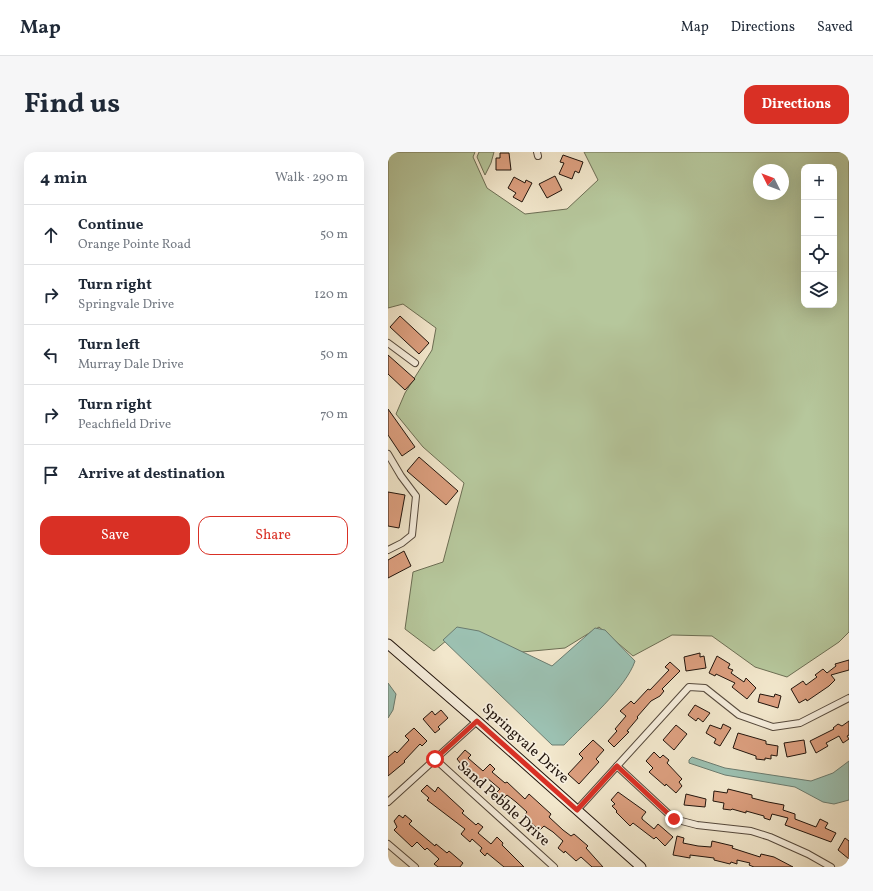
<!DOCTYPE html>
<meta charset="utf-8">
<style>
:root{--surface:#fff;--page:#f6f6f7;--text:#1f2937;--muted:#747a83;--line:#e0e1e3;--accent:#d93025}
body{margin:0;font-family:Vollkorn,serif;background:var(--page);color:var(--text)}
.controls{position:absolute;right:12px;top:12px;display:grid;overflow:hidden;border-radius:8px;box-shadow:0 4px 16px #0002}
.controls button{width:36px;height:36px;display:grid;place-items:center;padding:0;border:0;border-bottom:1px solid var(--line);background:var(--surface);color:var(--text);font:20px sans-serif}
.compass{position:absolute;left:365px;top:12px;width:36px;height:36px;border-radius:50%;background:var(--surface);box-shadow:0 4px 16px #0002;rotate:312deg}
.stop{position:absolute;width:12px;height:12px;margin:-9px;border:3px solid #d93025;border-radius:50%;background:#fff}
.stop.end{background:#d93025;border-color:#fff;box-shadow:0 1px 4px #0008}
.list{margin:0;padding:0;list-style:none}
h2{display:flex;justify-content:space-between;align-items:center;height:52px;margin:0;padding:0 16px;font-size:17px}
h2 small{font-size:13px;font-weight:400;color:var(--muted)}
.list li{display:grid;grid-template-columns:26px 1fr auto;gap:12px;align-items:center;box-sizing:border-box;height:60px;padding:0 16px;border-top:1px solid var(--line)}
.list b{display:block;font-size:15px;white-space:nowrap}
.list p{margin:0;font-size:13px;white-space:nowrap;color:var(--muted)}
.list em{font-size:13px;font-style:normal;color:var(--muted)}
.actions{display:flex;gap:8px;padding:12px 16px}
.actions a{flex:1;padding:9px 0;border:1px solid var(--accent);border-radius:12px;text-align:center;font-size:14px;color:var(--accent)}
.actions .main{background:var(--accent);color:#fff}
.icon{flex:none;width:22px;height:22px;fill:none;stroke:currentColor;stroke-width:2;stroke-linecap:round;stroke-linejoin:round}
.map{position:relative;flex:none;width:461px;height:715px;overflow:hidden;border-radius:12px}
header{display:flex;align-items:center;gap:24px;box-sizing:border-box;height:56px;padding:0 20px;background:var(--surface);border-bottom:1px solid var(--line)}
header strong{font-size:19px}
nav{display:flex;gap:22px;margin-inline-start:auto;font-size:14px}
.intro{display:flex;align-items:center;justify-content:space-between;box-sizing:border-box;height:96px;padding:0 24px}
h1{margin:0;font-size:28px}
.button{padding:10px 18px;border-radius:12px;background:var(--accent);color:#fff;font-size:14px;font-weight:700}
main{display:flex;gap:24px;padding:0 24px}
aside{flex:1;background:var(--surface);border-radius:12px;box-shadow:0 4px 16px #0002}
.map>svg:first-child{display:block}
</style>
<header>
<strong>Map</strong>
<nav><a>Map</a><a>Directions</a><a>Saved</a></nav>
</header>
<div class="intro"><h1>Find us</h1><a class="button">Directions</a></div>
<main>
<aside>
<h2>4 min<small>Walk · 290 m</small></h2>
<ul class="list">
<li><svg class="icon" aria-label="ahead" viewBox="0 0 24 24"><path d="M12 20V5M6 11l6-6 6 6"/></svg><div><b>Continue</b><p>Orange Pointe Road</p></div><em>50 m</em></li>
<li><svg class="icon" aria-label="right" viewBox="0 0 24 24"><path d="M7 20v-9h11M14 6l5 5-5 5"/></svg><div><b>Turn right</b><p>Springvale Drive</p></div><em>120 m</em></li>
<li><svg class="icon" aria-label="left" viewBox="0 0 24 24"><path d="M17 20v-9H6M10 6l-5 5 5 5"/></svg><div><b>Turn left</b><p>Murray Dale Drive</p></div><em>50 m</em></li>
<li><svg class="icon" aria-label="right" viewBox="0 0 24 24"><path d="M7 20v-9h11M14 6l5 5-5 5"/></svg><div><b>Turn right</b><p>Peachfield Drive</p></div><em>70 m</em></li>
<li><svg class="icon" aria-label="arrive" viewBox="0 0 24 24"><path d="M6 21V4h12l-3 4 3 4H6"/></svg><div><b>Arrive at destination</b></div></li>
</ul>
<div class="actions"><a class="main">Save</a><a>Share</a></div>
</aside>
<div class="map">
<svg width="461" height="715" viewBox="0 0 461 715">
<rect width="100%" height="100%" fill="#f2e7cc"/>
<filter id="stains"><feTurbulence type="fractalNoise" baseFrequency=".005" numOctaves="4"/><feColorMatrix values="0 0 0 0 .2 0 0 0 0 .09 0 0 0 0 .02 0 0 0 .5 -.17"/></filter>
<radialGradient id="worn" r=".72"><stop offset=".6" stop-color="#630" stop-opacity="0"/><stop offset="1" stop-color="#630" stop-opacity=".3"/></radialGradient>
<g fill="#b6c79c" stroke="#6c6e54" fill-rule="evenodd">
<path d="M0,0h87l-2,5 14,31 38,26 42,-5 31,-29 -14,-28h265v480l-10,10 -52,35 -32,-10 -43,-31 -40,-1 -39,21 -34,-29 -34,21 -43,4 -62,-23 -26,22 -29,-22 8,-57 30,-10 21,-79 -41,-36 -27,-33 9,-21 27,-43 4,-22 -33,-24 -15,4zM416,15h30v138h-30zM371,18h24v24h-24z"/>
<path d="M91,0h15l-3,11 -6,12 -8,-18z"/>
</g>
<g fill="#9cc1b2" stroke="#6b7c70">
<path d="M69,475l22,4 73,35 43,-38 10,2 30,31c-9,27 -50,62 -71,84h-12l-109,-105z"/>
<path d="M0,531l8,11 -3,16 -5,8z"/>
<path d="M304,605l33,11 86,13 22,-8 16,-12v39l-15,4 -11,-2 -28,-15 -70,-12 -36,-12v-3z"/>
</g>
<g fill="#dc9f7f" stroke="#21140c">
<path d="M112,1h9l2,17h-15v-12h4z"/>
<path d="M175,3l20,7 -4,11 -4,-2 -3,8 -13,-5 5,-11 -4,-1z"/>
<path d="M167,24l7,14 -15,8 -8,-14z"/>
<path d="M126,25l11,6 1,-3 6,3 -10,19 -9,-5 3,-4 -8,-5z"/>
<path d="M12,164l29,27 -10,11 -29,-27z"/>
<path d="M0,203l27,24 -10,11 -17,-16z"/>
<path d="M0,257l27,38 -13,9 -14,-21z"/>
<path d="M31,305l39,34 -12,14 -39,-34z"/>
<path d="M0,340l17,3 -6,33 -11,-2z"/>
<path d="M16,399l7,15 -23,12v-18z"/>
<path d="M312,501v4l4,-1 2,12 -20,3 -2,-14z"/>
<path d="M329,504l13,8 -2,4 5,2 -2,3 13,9 2,-4 10,10 -9,11 -15,-12 3,-4 -19,-9 -1,2 -6,-3z"/>
<path d="M461,508v10l-18,5 4,5 -6,6 -22,15 -1,-2 -7,4 -8,-14 12,-8 3,4 11,-8 -2,-2 8,-6 4,4 9,-7 -1,-2z"/>
<path d="M282,510l10,9 -18,18 2,2 -4,5 -9,5 -14,16 1,1 -11,13 2,1 -15,15 -6,-6 9,-10 -2,-2 11,-13 -6,-5 11,-10 3,3 14,-15 2,1 19,-20 -4,-3z"/>
<path d="M372,542l14,3 1,-3 6,2 -3,12 -20,-6z"/>
<path d="M307,553l15,8 -7,9 -5,-4 -2,3 -8,-6z"/>
<path d="M53,558l7,8 -10,9 2,2 -5,4 -12,-14 9,-8 3,4z"/>
<path d="M461,569v14l-2,1 2,3 -6,4 -4,-7 -13,7 2,3 -12,7 -6,-12 24,-12 -1,-1 5,-4 4,2z"/>
<path d="M335,572l8,4 -11,18 -6,-3 2,-4 -10,-6 4,-8 11,4z"/>
<path d="M288,573l11,9 -13,16 -11,-10z"/>
<path d="M26,576l13,13 -5,5 -2,-2 -16,17 1,1 -17,14v-19l7,-6 2,2 12,-13 -4,-4z"/>
<path d="M350,581l28,8v3l12,2 -1,10 -6,-1v4l-6,-1v2l-9,-1v-3l-23,-8z"/>
<path d="M205,588l11,10 -8,9 3,3 -20,22 -11,-10 15,-16 -4,-4z"/>
<path d="M416,588l2,13 -19,4 -3,-14z"/>
<path d="M77,598l6,5 -3,3 15,13 7,-7 5,5 -3,3 13,11 2,-1 18,17 4,-5 22,20 -2,3 14,13 8,6 3,-2 14,12 -2,2 17,19h-11l-11,-10 -5,4 -11,-10 -1,2 -6,-5 5,-7 -10,-9 -9,-6 -4,4 -17,-13 4,-5 -11,-10 -9,-7 -4,4 -7,-6 4,-4 -13,-11 -4,4 -22,-18 -4,-5z"/>
<path d="M266,600l6,6 3,-3 6,5 -2,3 15,16 -3,3 3,4 -6,7 -10,-9 -1,2 -16,-14 4,-4 -7,-7z"/>
<path d="M39,633l8,7 3,-5 26,24 -2,2 14,12 2,-2 5,4 -5,6 13,11 6,-7 6,6 -1,2 22,22h-20l-17,-14 -2,3 -5,-5 2,-3 -10,-9 -2,3 -9,-8 4,-5 -38,-29 2,-2 -8,-7z"/>
<path d="M340,637l24,6v3l16,4 16,3 -1,5 12,4v5l21,8 4,-8 8,4 -3,5 11,5 -5,9 -46,-17 3,-7 -16,-4 -2,6 -6,-2v-2l-18,-5v2l-14,-4 -1,1 -8,-1 1,-6 -11,-2 1,-10 13,2z"/>
<path d="M230,640l28,20 -4,5v2l12,10 4,-5 15,13 -8,9 -9,-9 -2,2 -21,-16 -3,3 -14,-14 1,-1 -5,-5 3,-2 -4,-4z"/>
<path d="M298,642l20,5 -1,8 -21,-2z"/>
<path d="M11,663l4,3 2,-3 7,6 -3,3 26,22 1,-2 11,9 2,-2 14,12 -3,4h-22l-4,-3 5,-5 -12,-11 -2,2 -8,-8 -5,5 -18,-17 3,-3 -3,-6z"/>
<path d="M289,684l7,2 -1,5 15,3 13,1 1,-6 21,5 -1,2 28,9 1,-3 13,3 19,10h-39l-5,-2 1,-2 -13,-3v4l-6,-2 -1,2 -16,-4v-2l-24,-3v3l-17,-3z"/>
<path d="M457,686l4,3v18l-11,-9z"/>
</g>
<g fill="none" stroke-linecap="round" stroke-linejoin="round">
<defs>
<g id="street">
<path d="M149,0l1,4"/>
<path d="M0,191l27,20"/>
<path d="M0,302l13,22 15,20 -4,39 -10,8 -14,7"/>
<path d="M47,607l119,108"/>
<path d="M229,614l57,53 23,6 54,6 19,6 38,17 23,13"/>
<path d="M0,650l89,-81"/>
<path d="M189,658l112,-123 16,1 34,27 34,12 27,-4 49,-25"/>
<path d="M0,692l27,23"/>
</g>
<path id="secondary" d="M0,492l89,77 164,146"/>
</defs>
<use href="#street" stroke="#55493c" stroke-width="8"/>
<use href="#secondary" stroke="#21140c" stroke-width="11"/>
<use href="#street" stroke="#f7efde" stroke-width="6"/>
<use href="#secondary" stroke="#f7efde" stroke-width="9"/>
</g>
<g fill="none" stroke-linecap="round" stroke-linejoin="round">
<path stroke="#d93025" stroke-width="5" d="M47,607l42,-38 100,89 40,-44 57,53"/>
</g>
<g text-anchor="middle" dominant-baseline="central" stroke-width="3.5" stroke-linejoin="round" paint-order="stroke">
<g font-size="15" fill="#21140c" stroke="#f7efde">
<text transform="translate(137 592) rotate(42)">Springvale Drive</text>
<text transform="translate(115 652) rotate(42)">Sand Pebble Drive</text>
</g>
</g>
<rect width="100%" height="100%" filter="url(#stains)"/>
<rect width="100%" height="100%" fill="url(#worn)"/>
</svg>
<div class="controls">
<button>+</button>
<button>−</button>
<button><svg class="icon" aria-label="locate" viewBox="0 0 24 24"><circle cx="12" cy="12" r="6"/><path d="M12 2v4M12 18v4M2 12h4M18 12h4"/></svg></button>
<button><svg class="icon" aria-label="layers" viewBox="0 0 24 24"><path d="M12 4l9 5-9 5-9-5zM3 14l9 5 9-5"/></svg></button>
</div>
<svg class="compass" viewBox="-18 -18 36 36"><path d="M0-13l5 13h-10z" fill="#e53935"/><path d="M0 13l5-13h-10z" fill="#747a83"/></svg>
<div class="stop" style="left:47px;top:607px"></div>
<div class="stop end" style="left:286px;top:667px"></div>
</div>
</main>
